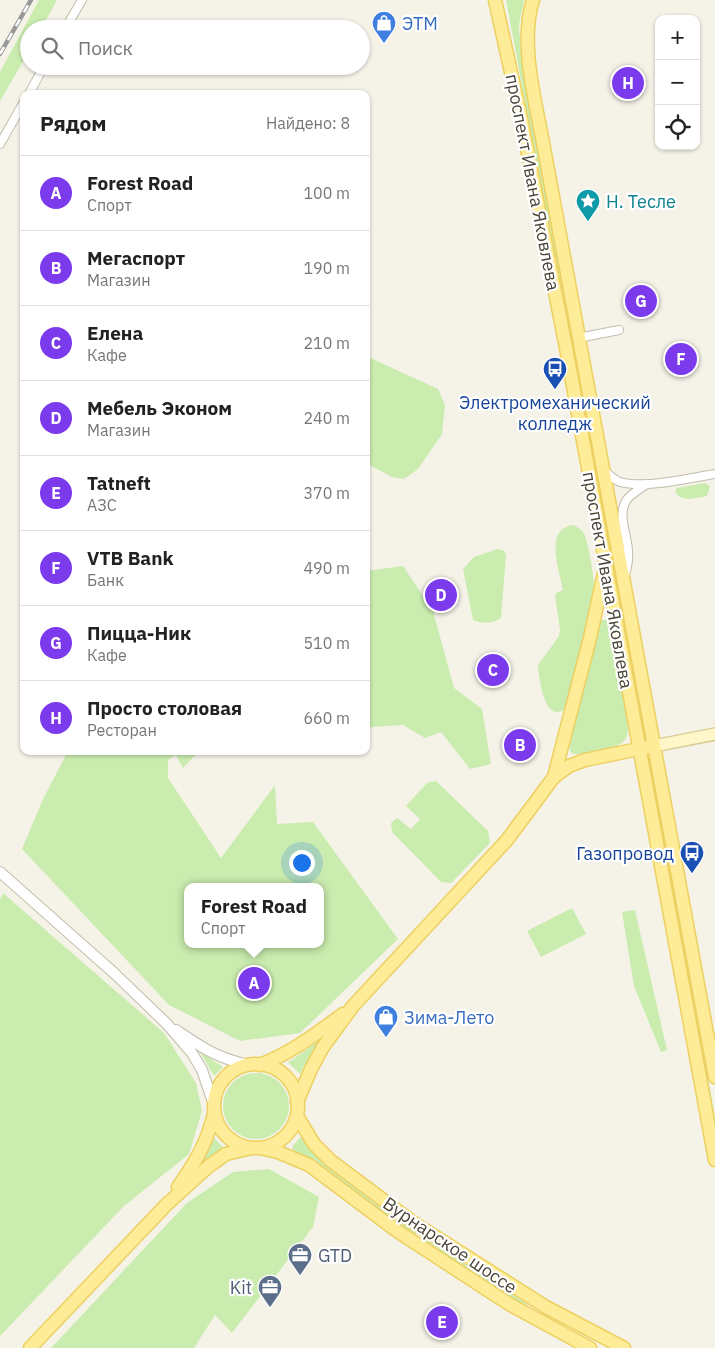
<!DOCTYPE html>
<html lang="ru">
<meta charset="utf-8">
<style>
:root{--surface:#fff;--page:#f6f6f6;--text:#222;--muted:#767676;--line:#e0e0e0;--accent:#7c3aed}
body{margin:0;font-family:"IBM Plex Sans",sans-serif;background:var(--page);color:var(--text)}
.controls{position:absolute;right:15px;top:15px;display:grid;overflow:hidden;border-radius:10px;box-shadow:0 1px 4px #0004}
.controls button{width:45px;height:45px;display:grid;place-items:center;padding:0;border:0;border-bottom:1px solid var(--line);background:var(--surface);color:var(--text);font:25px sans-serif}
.you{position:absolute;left:301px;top:862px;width:18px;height:18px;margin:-12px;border:4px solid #fff;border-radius:50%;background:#1a73e8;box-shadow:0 0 0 8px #1a73e833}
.badge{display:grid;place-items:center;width:32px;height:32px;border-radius:50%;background:var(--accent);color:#fff;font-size:16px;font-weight:700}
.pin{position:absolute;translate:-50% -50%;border:2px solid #fff;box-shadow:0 1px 5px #0006}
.popup{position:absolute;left:184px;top:883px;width:140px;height:65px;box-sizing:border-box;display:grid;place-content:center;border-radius:10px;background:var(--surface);filter:drop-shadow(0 1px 4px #0005);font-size:16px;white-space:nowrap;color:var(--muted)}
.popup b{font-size:19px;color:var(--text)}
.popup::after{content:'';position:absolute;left:50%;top:100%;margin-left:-10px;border:10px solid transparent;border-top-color:var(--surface)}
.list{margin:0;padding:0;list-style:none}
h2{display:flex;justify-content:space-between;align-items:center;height:65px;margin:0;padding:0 20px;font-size:21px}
h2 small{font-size:16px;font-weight:400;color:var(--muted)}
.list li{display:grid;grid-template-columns:32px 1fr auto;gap:15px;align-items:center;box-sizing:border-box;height:75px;padding:0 20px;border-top:1px solid var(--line)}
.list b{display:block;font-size:19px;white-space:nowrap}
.list p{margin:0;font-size:16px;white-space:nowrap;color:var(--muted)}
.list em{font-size:16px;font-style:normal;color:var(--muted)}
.icon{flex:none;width:28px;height:28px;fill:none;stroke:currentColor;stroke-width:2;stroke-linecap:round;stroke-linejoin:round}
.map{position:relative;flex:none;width:715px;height:1348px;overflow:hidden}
.search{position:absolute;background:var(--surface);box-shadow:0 1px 4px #0004;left:20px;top:20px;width:350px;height:55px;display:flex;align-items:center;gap:12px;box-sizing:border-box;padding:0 18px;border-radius:28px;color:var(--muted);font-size:19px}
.panel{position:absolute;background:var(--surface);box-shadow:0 1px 4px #0004;left:20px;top:90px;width:350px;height:665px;border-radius:10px}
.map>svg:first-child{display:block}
</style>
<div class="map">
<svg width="715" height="1348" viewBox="0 0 715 1348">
<rect width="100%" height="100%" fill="#f5f3e8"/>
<g fill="#caecae" fill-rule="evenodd">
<path d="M39,0h18l-16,29h-12v22l-29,50v-29z"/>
<path d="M506,0h18l-5,25 2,29 126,681 -3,1z"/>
<path d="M366,356l72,33 7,16 -3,29 -24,35 -14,10 -12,-2 -26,-14z"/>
<path d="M705,483l5,3 -3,10c-12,2 -24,7 -32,-4l2,-4z"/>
<path d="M574,525c5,3 9,5 11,11 4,10 10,44 9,56l-26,115c-23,20 -28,-25 -30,-39v-3l21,-29 1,-6 -5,-34 1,-3 7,-3c-3,-19 -20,-62 11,-65z"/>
<path d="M498,549l6,2 2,4 -5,63c-10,6 -18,6 -28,2l-10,-51 11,-12z"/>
<path d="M403,566l30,45 21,77 28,21 9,55 -21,5 -29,-37 -16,6 -22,-13 -33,2 -4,3v-159z"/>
<path d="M602,620h6l4,6 16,102c0,6 -1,11 -6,15 -8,6 -32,9 -43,11h-6l-3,-3v-7l29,-119z"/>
<path d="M68,751h131l-16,17 -7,-13 -8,5v18l53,80 54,-73 2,39 36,-2 85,117 -98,94 -60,8 -71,-36 -147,-156 21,-50zM188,887h132v57h-132z"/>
<path d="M650,758l65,359v18l-69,-376z"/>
<path d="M436,781l52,50 2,12 -39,40 -10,-1 -49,-50 -1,-9 6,-5 14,11 9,-10 -14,-13 21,-23z"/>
<path d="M3,893l161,140 32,50 6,28 -13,43 -65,52 -124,130v-436z"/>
<path d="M572,908l14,26 -45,23 -14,-26z"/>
<path d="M635,910l32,140 -6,2 -27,-66 -12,-74z"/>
<path d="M326,1035l-22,31 -4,8 -12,-12 7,-4z"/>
<path d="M200,1052l23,15 -9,9z"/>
<circle cx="256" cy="1106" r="33"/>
<path d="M302,1136l2,1c30,39 72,67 112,95v2l-2,1 -71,-52 -28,-23 -21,-9 -2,-3 2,-4z"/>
<path d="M214,1138l11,11 -31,28z"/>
<path d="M269,1169l50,28 -6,30 -81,106 -17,-18 -21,33h-143l136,-145 46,-31z"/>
<path d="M424,1238l103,66 1,3 -3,1 -104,-67 1,-2z"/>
</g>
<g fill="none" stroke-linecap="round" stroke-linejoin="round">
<defs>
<g id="minor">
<path d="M65,29l17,-29"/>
<path d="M29,94l15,-28"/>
<path d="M0,144l24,-42"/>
<path d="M578,338l41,-8"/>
<path d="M604,470c5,5 10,10 16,12 25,7 69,-4 95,-8"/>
<path d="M625,575c2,-7 4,-15 3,-23 0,-16 -11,-36 -2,-51 4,-7 14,-12 21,-17"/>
</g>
<g id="tertiary">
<path d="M0,872l114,101 53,51 25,29 10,17 12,35"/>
<path d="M176,1030c27,18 41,28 73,35"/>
</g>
<path id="secondary" d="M654,746l61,-12"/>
<g id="primary">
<path d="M495,0l25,113 46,235 149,812"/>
<path d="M533,0c-14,44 3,103 11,148l171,929"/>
<path d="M554,777l36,-139 14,-65"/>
<circle cx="256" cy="1106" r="42"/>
<path d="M260,1065c33,-13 54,-30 83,-51"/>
<path d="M297,1102l14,-33 12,-22 30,-41 154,-166 47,-63 15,-11 16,-6 63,-13"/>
<path d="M297,1116l17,28 17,17 83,62 132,84 78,41"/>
<path d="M260,1148l18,4 31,13 88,66 112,73 81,44"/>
<path d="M178,1187c18,-26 28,-42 36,-73"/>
<path d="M30,1348l136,-143 43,-39 17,-12 25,-6"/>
</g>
</defs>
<use href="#minor" stroke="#c2bcaa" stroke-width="10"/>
<use href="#tertiary" stroke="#c2bcaa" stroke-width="12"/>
<use href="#secondary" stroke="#d9cd95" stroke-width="14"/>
<use href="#primary" stroke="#edd05f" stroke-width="15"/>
<use href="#minor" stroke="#fff" stroke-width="8"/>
<use href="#tertiary" stroke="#fff" stroke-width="10"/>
<use href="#secondary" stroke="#fff7c9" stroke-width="11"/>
<use href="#primary" stroke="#ffec98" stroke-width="12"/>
<defs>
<path id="rail" d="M0,54l31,-54"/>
</defs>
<use href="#rail" stroke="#989898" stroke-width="4.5"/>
<use href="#rail" stroke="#fff" stroke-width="2.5" stroke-dasharray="8" stroke-linecap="butt"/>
</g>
<defs>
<symbol id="shop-pin" viewBox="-11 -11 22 30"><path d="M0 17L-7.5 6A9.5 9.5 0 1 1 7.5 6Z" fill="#3f7fe0" stroke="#fff"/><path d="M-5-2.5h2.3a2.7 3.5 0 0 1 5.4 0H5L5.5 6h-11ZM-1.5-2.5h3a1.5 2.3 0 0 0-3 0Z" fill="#fff"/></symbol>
<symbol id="sight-pin" viewBox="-11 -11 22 30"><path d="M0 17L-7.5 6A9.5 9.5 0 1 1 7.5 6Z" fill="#0f9aa8" stroke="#fff"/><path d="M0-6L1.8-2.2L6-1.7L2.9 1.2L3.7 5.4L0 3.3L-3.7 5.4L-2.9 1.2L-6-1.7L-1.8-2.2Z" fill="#fff"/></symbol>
<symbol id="bus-pin" viewBox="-11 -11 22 30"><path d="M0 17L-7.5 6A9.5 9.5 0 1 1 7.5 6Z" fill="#1a4fb4" stroke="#fff"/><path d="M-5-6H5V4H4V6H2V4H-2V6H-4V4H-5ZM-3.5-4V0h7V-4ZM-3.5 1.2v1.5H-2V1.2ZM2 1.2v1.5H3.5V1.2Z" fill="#fff"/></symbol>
<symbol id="office-pin" viewBox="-11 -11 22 30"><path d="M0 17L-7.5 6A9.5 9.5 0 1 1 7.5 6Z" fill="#5c6f8a" stroke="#fff"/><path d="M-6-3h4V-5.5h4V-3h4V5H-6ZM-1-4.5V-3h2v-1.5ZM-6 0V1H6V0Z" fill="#fff"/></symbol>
</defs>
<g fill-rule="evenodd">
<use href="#shop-pin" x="370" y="9" width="28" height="38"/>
<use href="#sight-pin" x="574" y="187" width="28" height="38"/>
<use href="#bus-pin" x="541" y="355" width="28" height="38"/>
<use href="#bus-pin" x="678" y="839" width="28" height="38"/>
<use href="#shop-pin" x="372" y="1003" width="28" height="38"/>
<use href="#office-pin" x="286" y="1241" width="28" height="38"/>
<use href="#office-pin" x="256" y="1273" width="28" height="38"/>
</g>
<g text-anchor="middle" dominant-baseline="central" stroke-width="4.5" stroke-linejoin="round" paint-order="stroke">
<g font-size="18" fill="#366cbe" stroke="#fff" text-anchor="start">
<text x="402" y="23">ЭТМ</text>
<text x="404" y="1017">Зима-Лето</text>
</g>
<g font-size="18" fill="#494436" stroke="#fff">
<text transform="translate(533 182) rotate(79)">проспект Ивана Яковлева</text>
<text transform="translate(608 580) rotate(80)">проспект Ивана Яковлева</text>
<text transform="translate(450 1245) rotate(34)">Вурнарское шоссе</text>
</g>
<g font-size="18" fill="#0d838f" stroke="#fff" text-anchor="start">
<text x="606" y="201">Н. Тесле</text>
</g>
<g font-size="18" fill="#164399" stroke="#fff">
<text x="555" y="402">Электромеханический<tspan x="555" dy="21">колледж</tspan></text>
<text x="674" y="853" text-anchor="end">Газопровод</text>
</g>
<g font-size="18" fill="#4e5e75" stroke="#fff" text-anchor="start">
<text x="318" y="1255">GTD</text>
<text x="252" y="1287" text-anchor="end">Kit</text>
</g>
</g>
</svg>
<div class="controls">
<button>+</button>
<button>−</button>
<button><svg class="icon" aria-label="locate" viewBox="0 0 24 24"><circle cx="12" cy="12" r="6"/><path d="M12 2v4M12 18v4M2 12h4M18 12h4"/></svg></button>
</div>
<div class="you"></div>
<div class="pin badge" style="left:254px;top:983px">A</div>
<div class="popup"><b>Forest Road</b>Спорт</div>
<div class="pin badge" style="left:520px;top:745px">B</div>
<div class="pin badge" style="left:493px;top:670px">C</div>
<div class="pin badge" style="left:441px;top:595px">D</div>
<div class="pin badge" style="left:442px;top:1322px">E</div>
<div class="pin badge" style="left:681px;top:359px">F</div>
<div class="pin badge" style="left:641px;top:301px">G</div>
<div class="pin badge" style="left:628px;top:83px">H</div>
<div class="search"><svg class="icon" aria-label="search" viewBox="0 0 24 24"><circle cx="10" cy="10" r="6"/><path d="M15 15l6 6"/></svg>Поиск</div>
<section class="panel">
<h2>Рядом<small>Найдено: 8</small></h2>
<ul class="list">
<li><span class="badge">A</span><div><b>Forest Road</b><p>Спорт</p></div><em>100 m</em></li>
<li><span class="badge">B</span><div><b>Мегаспорт</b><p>Магазин</p></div><em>190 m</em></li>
<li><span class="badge">C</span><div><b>Елена</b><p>Кафе</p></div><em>210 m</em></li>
<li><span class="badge">D</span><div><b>Мебель Эконом</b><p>Магазин</p></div><em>240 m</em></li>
<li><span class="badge">E</span><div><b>Tatneft</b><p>АЗС</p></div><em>370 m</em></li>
<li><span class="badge">F</span><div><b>VTB Bank</b><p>Банк</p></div><em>490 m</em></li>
<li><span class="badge">G</span><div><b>Пицца-Ник</b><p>Кафе</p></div><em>510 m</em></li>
<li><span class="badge">H</span><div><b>Просто столовая</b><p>Ресторан</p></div><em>660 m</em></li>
</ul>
</section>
</div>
